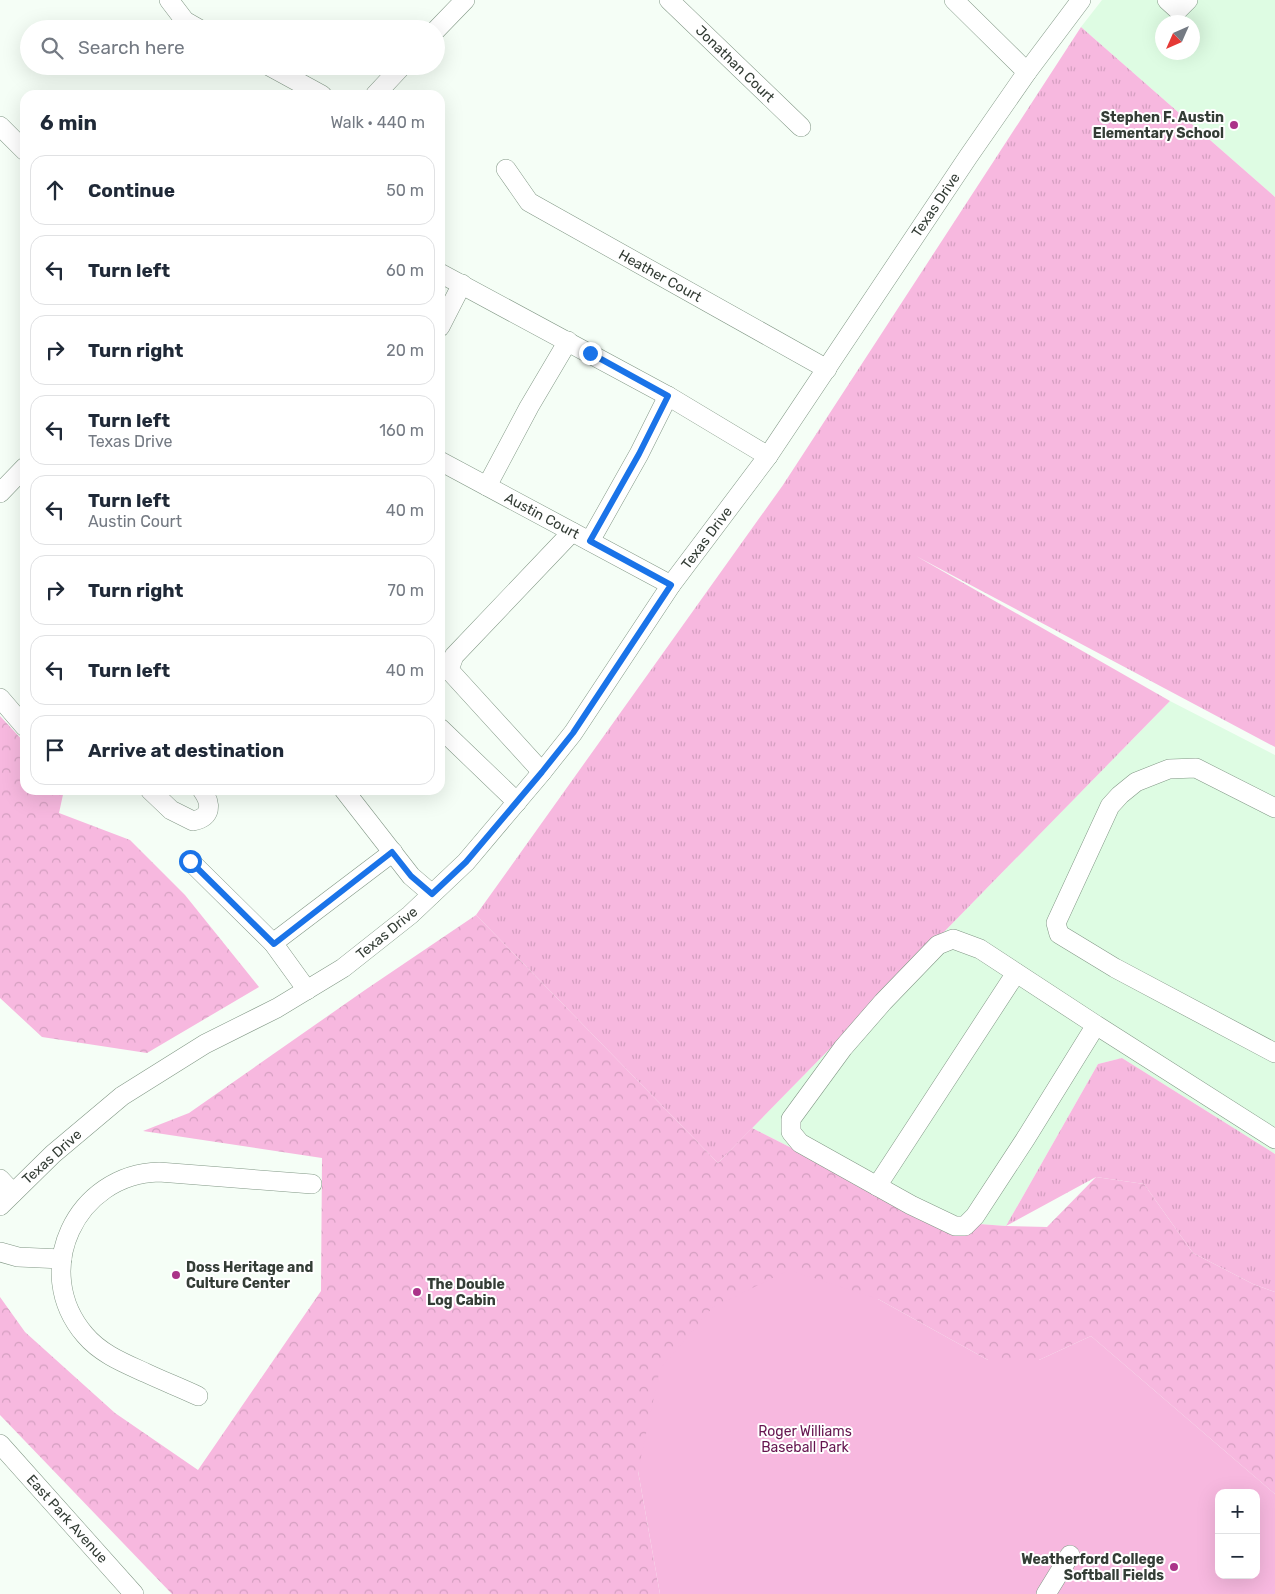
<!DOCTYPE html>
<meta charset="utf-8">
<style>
:root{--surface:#fff;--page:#f2f2f3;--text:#1f2937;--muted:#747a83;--line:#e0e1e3}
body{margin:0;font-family:Rubik,sans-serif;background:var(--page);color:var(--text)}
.controls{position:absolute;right:15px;bottom:15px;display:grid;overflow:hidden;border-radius:10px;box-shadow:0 5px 20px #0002}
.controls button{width:45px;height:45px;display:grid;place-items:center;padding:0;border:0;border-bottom:1px solid var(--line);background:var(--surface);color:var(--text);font:25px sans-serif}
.compass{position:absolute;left:1155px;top:15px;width:45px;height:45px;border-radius:50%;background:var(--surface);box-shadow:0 5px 20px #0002;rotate:225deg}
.stop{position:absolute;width:15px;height:15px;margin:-11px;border:4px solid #1a73e8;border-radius:50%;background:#fff}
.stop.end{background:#1a73e8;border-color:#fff;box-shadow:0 1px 5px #0008}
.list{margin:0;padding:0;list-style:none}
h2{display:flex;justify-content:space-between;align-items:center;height:65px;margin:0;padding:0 20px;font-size:21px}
h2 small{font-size:16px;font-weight:400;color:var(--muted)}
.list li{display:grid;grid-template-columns:32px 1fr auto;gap:15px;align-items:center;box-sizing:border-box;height:70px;margin:0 10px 10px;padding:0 10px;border:1px solid var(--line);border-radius:15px}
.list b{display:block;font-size:19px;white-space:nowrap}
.list p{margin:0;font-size:16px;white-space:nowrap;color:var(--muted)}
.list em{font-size:16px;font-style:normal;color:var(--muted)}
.icon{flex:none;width:28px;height:28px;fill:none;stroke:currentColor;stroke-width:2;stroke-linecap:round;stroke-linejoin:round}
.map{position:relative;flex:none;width:1275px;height:1594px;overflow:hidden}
.search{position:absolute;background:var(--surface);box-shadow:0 5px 20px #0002;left:20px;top:20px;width:425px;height:55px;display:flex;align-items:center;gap:12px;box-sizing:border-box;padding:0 18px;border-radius:28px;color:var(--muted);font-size:19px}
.panel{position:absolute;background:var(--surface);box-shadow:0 5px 20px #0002;left:20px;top:90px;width:425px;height:705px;border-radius:15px}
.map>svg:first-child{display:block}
</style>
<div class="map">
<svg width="1275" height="1594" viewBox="0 0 1275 1594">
<defs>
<pattern id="grass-tufts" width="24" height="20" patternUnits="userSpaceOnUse" patternTransform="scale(1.25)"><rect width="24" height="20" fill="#f7b8df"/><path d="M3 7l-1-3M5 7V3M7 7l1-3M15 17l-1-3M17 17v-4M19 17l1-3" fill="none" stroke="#d49fc0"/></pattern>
<pattern id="forest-crowns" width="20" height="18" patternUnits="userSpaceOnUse" patternTransform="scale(1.25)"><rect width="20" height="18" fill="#f7b8df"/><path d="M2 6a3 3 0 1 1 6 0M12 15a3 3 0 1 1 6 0" fill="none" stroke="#d49fc0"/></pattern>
</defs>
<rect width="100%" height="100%" fill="#f5fef6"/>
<g fill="#defce3" fill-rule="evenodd">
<path d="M1102,0h173v197l-194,-170zM1162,22h30v30h-30z"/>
<path d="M1170,701l105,54v399l-153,-96 -24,6 -92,162 -80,-6 -83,-46 -91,-46z"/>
</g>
<g fill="url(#grass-tufts)">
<path d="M1081,27l194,170v550l-359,-191 254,145 -452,462 -242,-248 307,-430z"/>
<path d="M1122,1058l153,96v138l-22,-8 -60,-31 -49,-69 -48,-7 -90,49 92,-162z"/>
</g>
<g fill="url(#forest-crowns)">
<path d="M0,716l25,27v47h39l-5,23 71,27 55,55 74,92 -112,66 -105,-16 -42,-39z"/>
<path d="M476,915l242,248 34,-35 91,46 83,46 80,6 41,1 49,-50 48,7 49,69 60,31 22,8v202l-184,-158 -52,24h-51l-110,-61 -240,172 22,123h-488l-172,-179v-118l25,35 90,81 83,57 123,-179 1,-133 -179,-27 46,-18 176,-123z"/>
</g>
<path fill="#f7b8df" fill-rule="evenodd" d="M789,1270l89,29 110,61h51l52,-24 184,158v100h-615l-22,-123 22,-102 52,-61zM1219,1493h37v82h-37z"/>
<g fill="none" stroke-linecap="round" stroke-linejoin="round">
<defs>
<g id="minor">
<path d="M169,0l16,21 14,8"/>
<path d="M669,0l132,127"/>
<path d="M954,0l73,72"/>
<path d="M1167,0l11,10 10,-10"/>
<path d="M436,30l29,-30"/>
<path d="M269,66l53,29"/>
<path d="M375,95l27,-29"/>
<path d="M0,126l25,25"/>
<path d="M506,169l23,33 298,167"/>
<path d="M440,273l228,123 100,60"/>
<path d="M440,327l22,-43"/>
<path d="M440,461l231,124"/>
<path d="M487,486l42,-79 39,-66"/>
<path d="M0,493l25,-26"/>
<path d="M590,541l49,-87 29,-58"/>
<path d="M0,698l25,29"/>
<path d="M440,728l77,74"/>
<path d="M542,772l-93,-102 5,-14 118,-124"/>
<path d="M150,790l21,20 22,11c19,-4 19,-17 9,-31"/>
<path d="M344,790l67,86 21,18"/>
<path d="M1275,808l-79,-40 -27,1 -33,13 -16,13 -10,11 -54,117 3,11 56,34 160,85"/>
<path d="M190,861l83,82 34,47"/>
<path d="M273,943l120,-91"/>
<path d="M1096,1025l-116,-76 -27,-10 -15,6 -55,57 -40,46 -52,71v13l9,11 111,62 44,21h10l10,-10 51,-78 70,-113 179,114"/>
<path d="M0,1179l13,14"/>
<path d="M877,1186l139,-213"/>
<path d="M0,1206l53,-52 69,-58 83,-52 72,-36 66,-40 67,-53 56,-53 76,-90 31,-39 98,-148 97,-129 200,-299 59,-85 54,-72"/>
<path d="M0,1252l18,5 44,2"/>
<path d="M198,1396c-17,-8 -35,-15 -52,-23 -22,-10 -45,-19 -61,-38 -55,-64 -9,-161 74,-163l153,12"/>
<path d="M0,1444l134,150"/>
<path d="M1046,1594l24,-39"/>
</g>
</defs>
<use href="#minor" stroke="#829886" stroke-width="20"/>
<use href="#minor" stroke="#fff" stroke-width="19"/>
</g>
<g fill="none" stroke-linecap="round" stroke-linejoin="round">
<path stroke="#1a73e8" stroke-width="6" d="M190,861l84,83 118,-92 19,24 21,18 34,-32 76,-90 31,-39 98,-148 -81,-44 49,-87 29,-58 -78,-43"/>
</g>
<g fill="#ab3389" stroke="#fff" stroke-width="2">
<circle cx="1234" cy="125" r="5"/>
<circle cx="176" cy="1275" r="5"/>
<circle cx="417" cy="1292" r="5"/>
<circle cx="1174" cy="1567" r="5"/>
</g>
<g text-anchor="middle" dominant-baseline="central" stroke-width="4" stroke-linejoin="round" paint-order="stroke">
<g font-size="14" fill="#343d36" stroke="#fff">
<text transform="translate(735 64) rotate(44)">Jonathan Court</text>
<text transform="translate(936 205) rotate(-56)">Texas Drive</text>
<text transform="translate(660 276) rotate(29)">Heather Court</text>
<text transform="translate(542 516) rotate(28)">Austin Court</text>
<text transform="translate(707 538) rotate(-53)">Texas Drive</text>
<text transform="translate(387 933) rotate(-39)">Texas Drive</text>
<text transform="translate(52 1157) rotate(-42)">Texas Drive</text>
<text transform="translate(67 1519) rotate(48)">East Park Avenue</text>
</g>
<g font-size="14" font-weight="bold" fill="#343d36" stroke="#fff" text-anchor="end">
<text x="1224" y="117">Stephen F. Austin<tspan x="1224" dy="16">Elementary School</tspan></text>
<text x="186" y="1267" text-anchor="start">Doss Heritage and<tspan x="186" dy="16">Culture Center</tspan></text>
<text x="427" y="1284" text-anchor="start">The Double<tspan x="427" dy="16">Log Cabin</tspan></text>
<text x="1164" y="1559">Weatherford College<tspan x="1164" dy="16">Softball Fields</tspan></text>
</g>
<g font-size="14" fill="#661650" stroke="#fff">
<text x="805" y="1431">Roger Williams<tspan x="805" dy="16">Baseball Park</tspan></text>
</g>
</g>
</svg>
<div class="controls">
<button>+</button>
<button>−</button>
</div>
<svg class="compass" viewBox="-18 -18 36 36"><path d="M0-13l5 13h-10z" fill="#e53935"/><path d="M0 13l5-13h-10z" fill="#747a83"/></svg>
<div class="stop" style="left:190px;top:861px"></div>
<div class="stop end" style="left:590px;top:353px"></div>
<div class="search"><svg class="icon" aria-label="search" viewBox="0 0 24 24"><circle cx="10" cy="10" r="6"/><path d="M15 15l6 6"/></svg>Search here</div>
<section class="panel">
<h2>6 min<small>Walk · 440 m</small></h2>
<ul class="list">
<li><svg class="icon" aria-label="ahead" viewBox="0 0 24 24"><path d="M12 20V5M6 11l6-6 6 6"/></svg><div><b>Continue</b></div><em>50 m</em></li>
<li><svg class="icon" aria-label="left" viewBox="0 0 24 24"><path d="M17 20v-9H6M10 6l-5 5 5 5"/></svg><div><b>Turn left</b></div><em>60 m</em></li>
<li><svg class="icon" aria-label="right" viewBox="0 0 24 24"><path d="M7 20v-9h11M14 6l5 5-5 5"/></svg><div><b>Turn right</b></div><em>20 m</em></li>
<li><svg class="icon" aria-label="left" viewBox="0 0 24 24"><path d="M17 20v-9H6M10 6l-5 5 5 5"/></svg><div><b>Turn left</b><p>Texas Drive</p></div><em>160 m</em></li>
<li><svg class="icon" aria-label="left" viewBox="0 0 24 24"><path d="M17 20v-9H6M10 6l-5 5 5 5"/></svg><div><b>Turn left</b><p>Austin Court</p></div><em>40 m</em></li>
<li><svg class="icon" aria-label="right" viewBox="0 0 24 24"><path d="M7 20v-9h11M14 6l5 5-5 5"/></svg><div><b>Turn right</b></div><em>70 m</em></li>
<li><svg class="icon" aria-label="left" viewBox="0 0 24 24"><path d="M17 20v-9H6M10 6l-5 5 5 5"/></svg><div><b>Turn left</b></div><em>40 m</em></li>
<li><svg class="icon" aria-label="arrive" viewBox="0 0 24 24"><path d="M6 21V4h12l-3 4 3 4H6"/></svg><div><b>Arrive at destination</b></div></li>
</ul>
</section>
</div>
